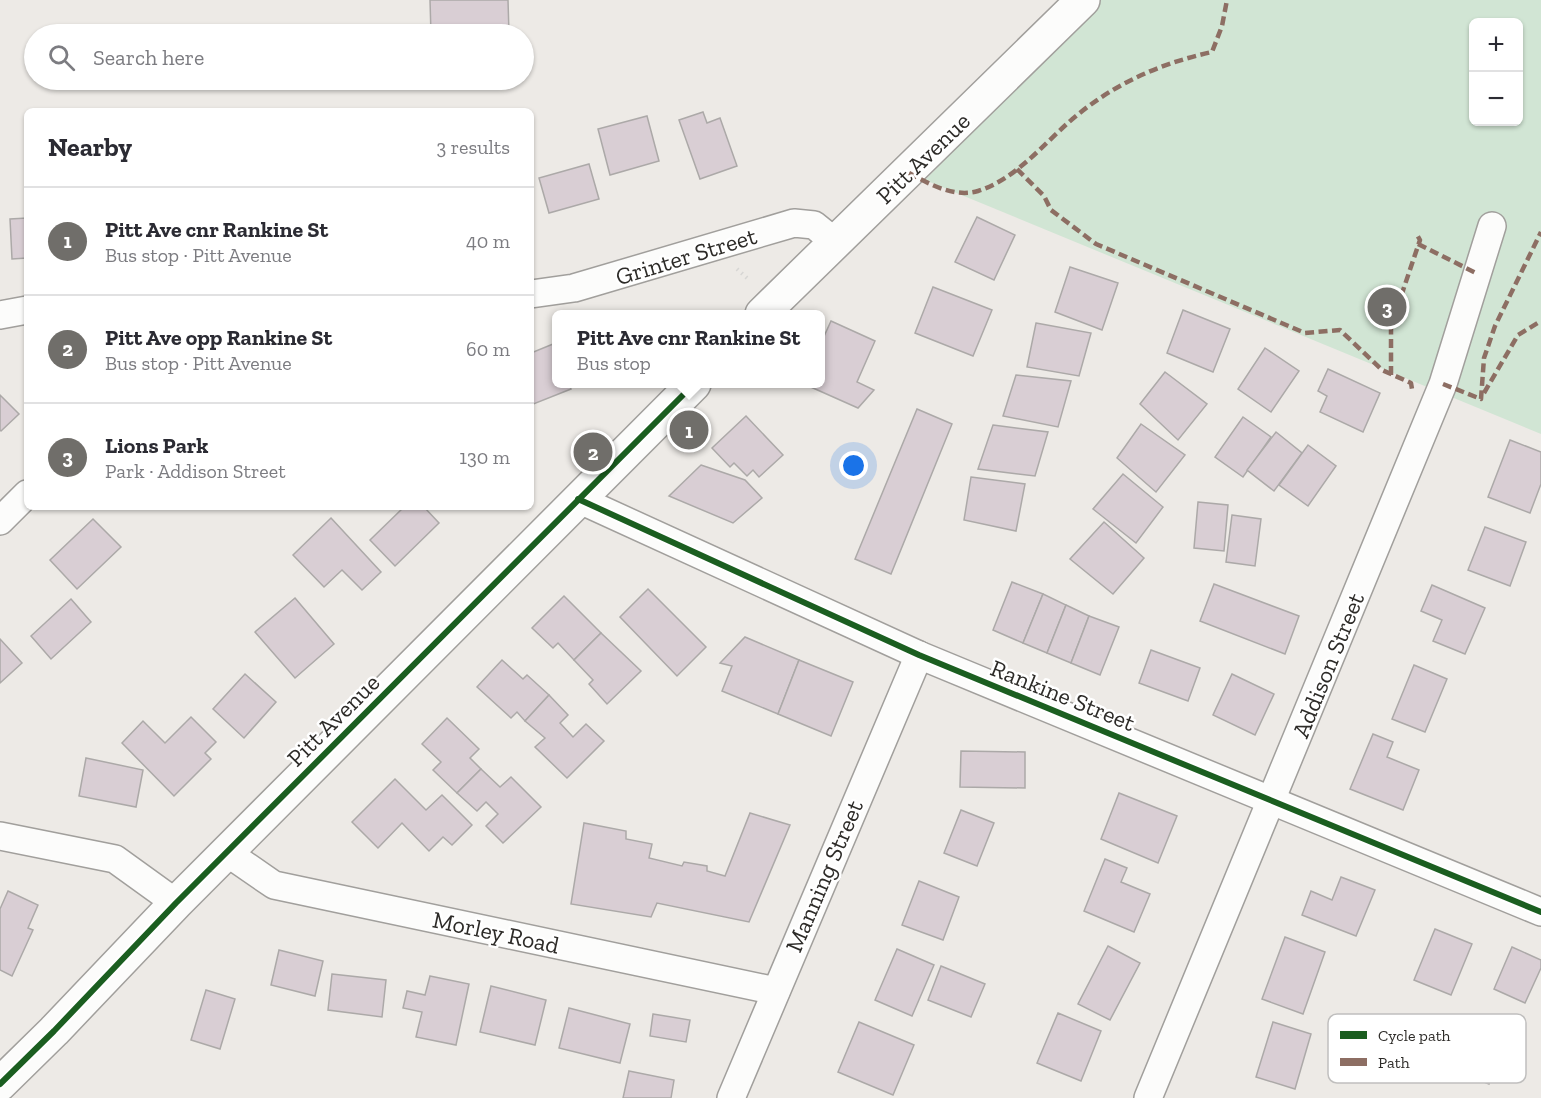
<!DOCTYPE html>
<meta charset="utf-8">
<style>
:root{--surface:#fff;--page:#f2f2f3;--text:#2b2b33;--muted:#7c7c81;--line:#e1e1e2;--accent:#706e6a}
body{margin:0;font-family:"Zilla Slab",serif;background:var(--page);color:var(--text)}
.controls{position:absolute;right:18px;top:18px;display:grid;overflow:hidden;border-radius:9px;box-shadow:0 2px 4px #0004}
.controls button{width:54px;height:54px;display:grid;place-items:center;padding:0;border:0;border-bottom:2px solid var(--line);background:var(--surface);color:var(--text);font:30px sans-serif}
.you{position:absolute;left:854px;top:466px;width:21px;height:21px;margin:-15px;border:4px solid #fff;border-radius:50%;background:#1a73e8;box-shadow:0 0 0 9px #1a73e833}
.badge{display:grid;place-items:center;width:39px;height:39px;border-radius:50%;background:var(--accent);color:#fff;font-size:20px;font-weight:700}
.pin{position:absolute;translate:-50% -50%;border:3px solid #fff;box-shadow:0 2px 6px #0006}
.popup{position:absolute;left:552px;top:310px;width:273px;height:78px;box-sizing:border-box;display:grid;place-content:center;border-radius:9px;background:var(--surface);filter:drop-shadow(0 2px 4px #0005);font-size:20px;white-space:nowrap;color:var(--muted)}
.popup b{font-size:22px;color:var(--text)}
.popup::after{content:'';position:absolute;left:50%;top:100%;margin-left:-12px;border:12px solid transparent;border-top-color:var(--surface)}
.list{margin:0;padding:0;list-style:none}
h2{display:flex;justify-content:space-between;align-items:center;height:78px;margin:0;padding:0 24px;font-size:26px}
h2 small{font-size:20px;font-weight:400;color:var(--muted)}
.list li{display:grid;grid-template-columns:39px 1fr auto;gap:18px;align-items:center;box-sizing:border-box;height:108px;padding:0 24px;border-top:2px solid var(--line)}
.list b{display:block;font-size:22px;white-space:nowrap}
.list p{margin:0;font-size:20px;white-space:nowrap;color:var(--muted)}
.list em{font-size:20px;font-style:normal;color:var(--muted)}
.icon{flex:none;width:33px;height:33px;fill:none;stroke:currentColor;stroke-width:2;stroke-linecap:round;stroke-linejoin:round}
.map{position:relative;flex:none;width:1541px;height:1098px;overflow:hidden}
.search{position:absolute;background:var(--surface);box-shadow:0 2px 4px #0004;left:24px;top:24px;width:510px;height:66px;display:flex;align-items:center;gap:15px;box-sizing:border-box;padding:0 21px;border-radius:33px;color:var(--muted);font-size:22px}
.panel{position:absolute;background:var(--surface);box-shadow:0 2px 4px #0004;left:24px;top:108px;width:510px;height:402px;border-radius:9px}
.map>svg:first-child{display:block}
</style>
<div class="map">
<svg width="1541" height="1098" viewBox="0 0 1541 1098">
<rect width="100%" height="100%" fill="#edeae6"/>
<path fill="#d1e5d4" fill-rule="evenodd" d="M1101,0h440v434l-616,-254zM1474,22h44v100h-44z"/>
<g fill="#d9ced4" stroke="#aca9a8" stroke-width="1.5">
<path d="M430,0h78l1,34h-78z"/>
<path d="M703,112l4,11 13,-5 17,48 -37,13 -21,-59z"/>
<path d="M647,116l12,45 -49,14 -12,-46z"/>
<path d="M589,164l10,35 -50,14 -10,-35z"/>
<path d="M977,217l38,18 -21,45 -39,-18z"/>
<path d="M27,218v40l-15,1 -2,-40z"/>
<path d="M1070,267l48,16 -16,47 -47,-18z"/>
<path d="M933,287l59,23 -19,46 -58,-23z"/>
<path d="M1183,310l47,19 -17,43 -46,-19z"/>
<path d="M831,321l44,20 -18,41 17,8 -16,18 -54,-24h17v-41z"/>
<path d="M1036,323l55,10 -12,43 -52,-9z"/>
<path d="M553,344l4,10v30h12l2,5 -40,16v-52z"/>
<path d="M1265,348l34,23 -28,41 -33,-23z"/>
<path d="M1328,369l52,24 -17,39 -43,-20 7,-16 -9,-5z"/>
<path d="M1165,372l42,32 -29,36 -38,-36z"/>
<path d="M1016,375l55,6 -13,46 -55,-11z"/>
<path d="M0,395l19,19 -18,17 -1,-1z"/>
<path d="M917,409l35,15 -61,150 -36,-15z"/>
<path d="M746,416l37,39 -24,22 -6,-7 -6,6 -13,-13 -4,4 -18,-19z"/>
<path d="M1243,417l28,20 -28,40 -28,-20z"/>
<path d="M1141,424l44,31 -29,37 -39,-34z"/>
<path d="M993,425l55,7 -13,44 -57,-7z"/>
<path d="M1276,432l26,21 -28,38 -27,-21z"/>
<path d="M1510,440l31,12v32l-11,29 -42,-16z"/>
<path d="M1308,445l28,21 -28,40 -29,-21z"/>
<path d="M701,465l44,15 17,18 -29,25 -64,-27z"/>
<path d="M1123,474l40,33 -27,36 -43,-34z"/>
<path d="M971,477l54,7 -9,47 -52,-11z"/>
<path d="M1198,502l30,3 -4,46 -30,-3z"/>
<path d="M404,507h20l15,16 -44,43 -25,-26z"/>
<path d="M1232,515l29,4 -6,47 -29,-4z"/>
<path d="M331,518l50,54 -19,18 -20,-20 -18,17 -31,-32z"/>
<path d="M93,519l28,28 -44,42 -27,-29z"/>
<path d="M1104,522l40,36 -31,36 -43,-35z"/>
<path d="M1485,527l41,15 -16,44 -42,-16z"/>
<path d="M1012,582l31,12 -20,49 -30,-13z"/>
<path d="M1214,584l85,32 -14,38 -85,-33z"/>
<path d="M1432,585l53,23 -20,46 -32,-13 9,-21 -21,-9z"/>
<path d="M648,589l58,58 -29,29 -57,-59z"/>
<path d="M1043,594l23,11 -19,48 -24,-10z"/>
<path d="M564,596l37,37 -27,27 -16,-17 -5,5 -21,-20z"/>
<path d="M295,598l39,46 -39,34 -40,-46z"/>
<path d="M71,599l20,23 -40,37 -20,-23z"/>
<path d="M1066,605l23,11 -18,47 -24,-10z"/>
<path d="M1089,616l30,11 -19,48 -29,-12z"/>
<path d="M601,633l40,38 -34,33 -18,-20 4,-4 -19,-20z"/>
<path d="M745,637l54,23 -21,54 -56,-23 10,-25 -12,-3z"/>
<path d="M0,639l22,24 -22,20z"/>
<path d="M1151,650l49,18 -12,33 -49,-18z"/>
<path d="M502,660l21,19 4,-4 22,20 -24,26 -8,-9 -6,6 -34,-31z"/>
<path d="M799,660l54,22 -22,54 -53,-22z"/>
<path d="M1414,665l33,14 -22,53 -33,-13z"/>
<path d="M245,674l31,28 -32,36 -31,-29z"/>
<path d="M1232,674l42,20 -19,41 -42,-20z"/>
<path d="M549,695l19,20 -8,8 13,14 13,-13 18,17 -37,37 -32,-31 10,-9 -20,-17z"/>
<path d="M191,717l25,25 -11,11 6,6 -37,37 -52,-53 21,-22 22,22z"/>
<path d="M447,718l32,31 -9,9 11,11 -24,24 -24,-23 8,-8 -19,-18z"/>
<path d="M1373,734l20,8 -6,15 32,13 -16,40 -53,-21z"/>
<path d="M961,751l64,1v36l-65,-1z"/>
<path d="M86,758l57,12 -7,37 -57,-11z"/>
<path d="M481,769l19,18 11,-10 30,30 -38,36 -17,-17 12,-12 -12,-12 -9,9 -20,-18z"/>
<path d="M395,779l31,31 16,-15 30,30 -20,20 -9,-8 -14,14 -27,-28 -24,25 -26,-26z"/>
<path d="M1119,793l58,23 -19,47 -57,-24z"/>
<path d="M961,810l33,13 -17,43 -33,-13z"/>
<path d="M750,813l40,12 -41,97 -92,-19 -6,14 -80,-13 13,-81 42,8v8l26,5 -3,14 33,8 2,-4 23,4v5l18,5z"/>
<path d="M1105,859l22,9 -6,14 29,12 -16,38 -50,-21z"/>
<path d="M1341,877l34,13 -19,46 -54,-21 9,-24 21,9z"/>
<path d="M919,881l40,16 -16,43 -41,-15z"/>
<path d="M8,891l30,14 -10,23 5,2 -21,46 -12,-6v-61z"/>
<path d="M1435,929l37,15 -21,51 -37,-15z"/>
<path d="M1285,937l40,15 -22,62 -41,-15z"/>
<path d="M1108,946l32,17 -30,57 -32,-16z"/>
<path d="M1512,947l29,13v8l-16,35 -31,-14z"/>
<path d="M897,949l37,16 -22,51 -37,-16z"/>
<path d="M279,950l44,11 -8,35 -44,-11z"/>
<path d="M941,966l44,18 -14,33 -43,-17z"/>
<path d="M332,974l54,6 -4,37 -54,-7z"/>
<path d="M430,976l39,8 -13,61 -40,-8 6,-25 -19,-4 4,-17 18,4z"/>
<path d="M491,986l55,14 -11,45 -55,-13z"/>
<path d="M206,990l29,9 -15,50 -29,-9z"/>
<path d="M569,1008l61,16 -10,39 -61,-15z"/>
<path d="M1058,1013l43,18 -20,50 -44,-18z"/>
<path d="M653,1014l37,6 -4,22 -36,-6z"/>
<path d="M1483,1015l27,10 -21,59 -28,-11z"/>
<path d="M859,1022l55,23 -21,50 -55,-23z"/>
<path d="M1273,1022l38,12 -16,55 -39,-12z"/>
<path d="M629,1071l45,9 -3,18h-48z"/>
</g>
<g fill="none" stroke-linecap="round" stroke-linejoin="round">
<defs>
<g id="minor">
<path d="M531,294l43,-6 220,-65 20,2 21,17"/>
<path d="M0,315l27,-5"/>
<path d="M578,499l341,156 622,257"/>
<path d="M0,521l27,-27"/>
<path d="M0,836l115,23 61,44"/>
<path d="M226,852l48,33 502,106"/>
<path d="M731,1098l188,-443"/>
<path d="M1148,1098l295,-714 49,-158"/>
</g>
<g id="tertiary">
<path d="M762,314l321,-314"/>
<path d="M0,1084l54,-53 122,-128 518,-519"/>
</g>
</defs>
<use href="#minor" stroke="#a19f9c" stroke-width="30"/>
<use href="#tertiary" stroke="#a19f9c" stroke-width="36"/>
<path stroke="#d7d6d4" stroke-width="4" stroke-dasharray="1.5 4.5" stroke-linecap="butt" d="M737,269l11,10"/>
<use href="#minor" stroke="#fcfcfb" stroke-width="27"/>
<use href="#tertiary" stroke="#fcfcfb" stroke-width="33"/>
<g stroke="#8d6e63" stroke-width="4.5" stroke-dasharray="9 4.5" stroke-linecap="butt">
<path d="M1017,169l27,27 7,14 45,34 209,89 35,-3 42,40 29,13 1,6"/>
<path d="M909,173c20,11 45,25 69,18 36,-11 64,-45 91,-69 42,-37 89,-58 143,-70l10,-26 5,-26"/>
<path d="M1418,244l60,30"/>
<path d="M1391,375v-49l29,-86 -4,-7"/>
<path d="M1443,384l38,15 3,-41 11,-32 46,-94"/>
<path d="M1484,393l34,-58 23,-14"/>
</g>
<defs>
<g id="cycleway">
<path d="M578,499l341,156 622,257"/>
<path d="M0,1084l54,-53 122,-128 518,-519"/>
</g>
</defs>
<use href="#cycleway" stroke="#fff" stroke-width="10"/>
<use href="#cycleway" stroke="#1b5e20" stroke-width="6"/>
</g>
<g text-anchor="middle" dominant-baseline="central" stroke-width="5" stroke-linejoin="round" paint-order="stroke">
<g font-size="24" fill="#2d2b28" stroke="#fff">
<text transform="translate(923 158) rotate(-44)">Pitt Avenue</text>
<text transform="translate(686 256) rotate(-17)">Grinter Street</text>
<text transform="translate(1328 665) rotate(-68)">Addison Street</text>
<text transform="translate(1063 695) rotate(22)">Rankine Street</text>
<text transform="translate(333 720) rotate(-45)">Pitt Avenue</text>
<text transform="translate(824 876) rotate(-67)">Manning Street</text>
<text transform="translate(496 932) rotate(12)">Morley Road</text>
</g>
</g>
<rect x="1328" y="1014" width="198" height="69" rx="9" fill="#fff" stroke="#c0bfbe" stroke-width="1.5"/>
<rect x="1340" y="1031" width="27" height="8" fill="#1b5e20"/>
<rect x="1340" y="1058" width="27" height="8" fill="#8d6e63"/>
<g font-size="16" fill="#2d2b28">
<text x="1378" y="1041">Cycle path</text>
<text x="1378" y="1068">Path</text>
</g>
</svg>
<div class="controls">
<button>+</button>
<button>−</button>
</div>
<div class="you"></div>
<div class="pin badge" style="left:689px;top:430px">1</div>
<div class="popup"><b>Pitt Ave cnr Rankine St</b>Bus stop</div>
<div class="pin badge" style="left:593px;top:452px">2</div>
<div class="pin badge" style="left:1387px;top:307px">3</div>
<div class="search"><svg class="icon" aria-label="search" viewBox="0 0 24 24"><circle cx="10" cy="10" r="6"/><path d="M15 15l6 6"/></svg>Search here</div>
<section class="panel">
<h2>Nearby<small>3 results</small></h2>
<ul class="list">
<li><span class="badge">1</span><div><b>Pitt Ave cnr Rankine St</b><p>Bus stop · Pitt Avenue</p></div><em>40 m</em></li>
<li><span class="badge">2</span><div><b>Pitt Ave opp Rankine St</b><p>Bus stop · Pitt Avenue</p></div><em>60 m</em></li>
<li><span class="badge">3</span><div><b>Lions Park</b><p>Park · Addison Street</p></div><em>130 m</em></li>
</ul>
</section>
</div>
